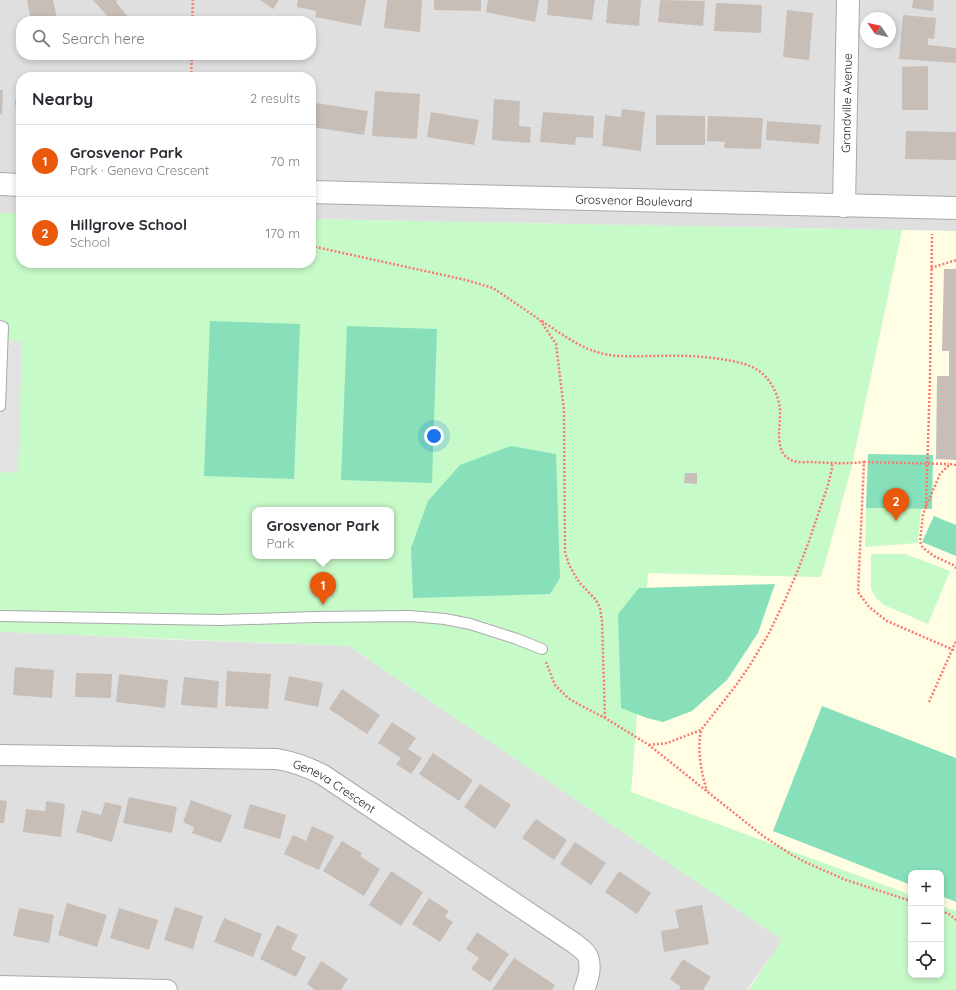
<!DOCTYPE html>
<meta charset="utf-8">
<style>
:root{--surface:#fff;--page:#f7f7f7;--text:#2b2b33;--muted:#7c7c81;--line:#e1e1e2;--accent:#ea580c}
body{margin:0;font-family:Quicksand,sans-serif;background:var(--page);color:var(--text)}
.controls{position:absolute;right:12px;bottom:12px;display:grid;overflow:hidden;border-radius:8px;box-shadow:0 2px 6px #0003}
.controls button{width:36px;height:36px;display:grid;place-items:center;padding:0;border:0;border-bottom:1px solid var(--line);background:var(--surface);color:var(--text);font:20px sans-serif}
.compass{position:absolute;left:860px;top:12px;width:36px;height:36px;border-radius:50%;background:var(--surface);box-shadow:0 2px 6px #0003;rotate:304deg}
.you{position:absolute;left:434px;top:436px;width:14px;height:14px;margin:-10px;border:3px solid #fff;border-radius:50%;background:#1a73e8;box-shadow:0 0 0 6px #1a73e833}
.badge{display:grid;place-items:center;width:26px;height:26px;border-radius:50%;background:var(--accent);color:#fff;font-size:13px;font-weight:700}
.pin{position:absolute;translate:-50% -33px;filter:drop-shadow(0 1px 2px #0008)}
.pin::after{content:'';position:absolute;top:21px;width:14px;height:12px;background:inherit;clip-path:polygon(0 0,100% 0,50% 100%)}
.popup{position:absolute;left:252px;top:507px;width:142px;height:52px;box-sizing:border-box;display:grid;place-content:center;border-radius:8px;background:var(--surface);filter:drop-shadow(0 1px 3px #0005);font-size:13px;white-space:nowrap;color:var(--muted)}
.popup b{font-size:15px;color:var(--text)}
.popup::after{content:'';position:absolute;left:50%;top:100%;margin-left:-8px;border:8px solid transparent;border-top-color:var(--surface)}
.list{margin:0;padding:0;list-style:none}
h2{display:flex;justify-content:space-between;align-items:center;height:52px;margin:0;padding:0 16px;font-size:17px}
h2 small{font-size:13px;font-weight:400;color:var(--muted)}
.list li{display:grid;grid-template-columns:26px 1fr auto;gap:12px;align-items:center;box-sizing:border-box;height:72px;padding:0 16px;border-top:1px solid var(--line)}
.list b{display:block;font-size:15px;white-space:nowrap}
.list p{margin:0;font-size:13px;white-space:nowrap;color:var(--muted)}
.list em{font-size:13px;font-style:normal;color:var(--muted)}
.icon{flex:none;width:22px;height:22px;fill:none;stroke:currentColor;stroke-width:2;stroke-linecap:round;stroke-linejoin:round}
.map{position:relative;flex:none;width:956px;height:990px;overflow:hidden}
.search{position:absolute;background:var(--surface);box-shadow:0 2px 6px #0003;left:16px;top:16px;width:300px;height:44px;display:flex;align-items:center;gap:10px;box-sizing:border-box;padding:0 14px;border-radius:16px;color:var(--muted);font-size:15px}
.panel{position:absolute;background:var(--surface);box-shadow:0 2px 6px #0003;left:16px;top:72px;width:300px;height:196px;border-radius:16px}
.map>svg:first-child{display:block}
</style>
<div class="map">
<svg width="956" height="990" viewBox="0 0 956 990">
<rect width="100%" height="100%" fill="#f2eee8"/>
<g fill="#e0dfdf" fill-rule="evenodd">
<path d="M0,0h956v231l-645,-12v-142h-290v136h-21zM866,18h24v24h-24zM21,21h290v34h-290z"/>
<path d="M0,631l172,9 177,6 434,294 -37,50h-746z"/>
</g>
<path fill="#fffee4" d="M902,230l54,1v680l-15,-5v-33h-30v22l-280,-103 17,-219 173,4 30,-108z"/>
<g fill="#c7fac9" fill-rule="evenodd">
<path d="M0,213h21v50h290v-44l591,11 -51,239 -30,108 -173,-4 -17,219 280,103v80h30v-69l15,5v79h-207l33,-50 -433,-294 -349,-14zM255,510h136v46h-136z"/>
<path d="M866,508l55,1 -3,34 -53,4z"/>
<path d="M871,554h34l45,17 -22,53 -44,-19 -8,-7 -5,-10z"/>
</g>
<g fill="#87e0ba">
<path d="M210,321l90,3 -6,155 -90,-3z"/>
<path d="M347,326l90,3 -5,154 -91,-3z"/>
<path d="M511,446l45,8 4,124 -10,16 -137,4 -2,-50 17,-47 32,-36z"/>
<path d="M868,454l65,1 -1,54 -66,-1z"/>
<path d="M934,516l22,9v31l-34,-14z"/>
<path d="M775,584l-17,49 -31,47 -35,31 -29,11 -16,-4 -26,-10 -3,-94 21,-26z"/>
<path d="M822,706l134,52v144l-15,-6v-23h-30v12l-138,-54z"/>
</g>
<path fill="#e2e2e2" d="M0,340l22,1 -4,132 -18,-1z"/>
<g fill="#c7beb7">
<path d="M27,0h26l4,18 -14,3h-12z"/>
<path d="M93,0h25l-2,2 13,16 -3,3h-14z"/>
<path d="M260,0h19l-6,9z"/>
<path d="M298,0h68l-5,26 -46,-9 1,-6 -19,-4z"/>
<path d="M387,0h35l-2,32 -36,-4z"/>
<path d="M434,0h47v11l-47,-1z"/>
<path d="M488,0h51l-4,22 -49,-10z"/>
<path d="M548,0h47l-3,20 -45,-5z"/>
<path d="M608,0h33l-2,26 -33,-3z"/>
<path d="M660,0l45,1 -2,25 -45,-4z"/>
<path d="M913,0h21l-1,11 -21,-3z"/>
<path d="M716,3l46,2 -1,28 -47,-2z"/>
<path d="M787,10l26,3 -4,47 -26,-3z"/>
<path d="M903,15l33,3 -2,21 -6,-1v7l28,3v15l-57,-4z"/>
<path d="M928,66v44h-26v-43z"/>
<path d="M0,90h3l-1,24h-2z"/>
<path d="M375,91l45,3 -3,45 -45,-3z"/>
<path d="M494,99l26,2 -1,25 12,1 -1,16 -38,-3z"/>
<path d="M15,100h6v31h-3z"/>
<path d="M316,103l52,8 -4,24 -52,-8z"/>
<path d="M622,109l23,3 -4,39 -39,-5 3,-31 16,2z"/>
<path d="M431,112l48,8 -5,25 -47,-8z"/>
<path d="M543,112l51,4 -1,22 -17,-1 -1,8 -35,-3z"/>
<path d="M656,115l49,1v29h-49z"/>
<path d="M708,116l55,2 -2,31 -37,-1 1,-6 -18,-1z"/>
<path d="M767,121l54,4 -2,19 -53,-4z"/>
<path d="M906,131l50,1v28l-51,-1z"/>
<path d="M944,269h12v191l-20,-1 1,-83h12v-25h-7z"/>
<path d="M685,473h12v11l-13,-1z"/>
<path d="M15,667l39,3 -2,28 -39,-3z"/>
<path d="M227,671l44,3 -3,35 -43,-3z"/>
<path d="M76,673l36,1 -1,24 -36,-1z"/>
<path d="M119,674l49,6 -3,28 -49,-6z"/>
<path d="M289,676l34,7 -5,24 -34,-7z"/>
<path d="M184,677l35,4 -2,27 -36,-3z"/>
<path d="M342,689l38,26 -13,19 -38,-25z"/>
<path d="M392,722l24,16 -8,11 14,9 -11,16 -15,-10 5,-6 -23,-15z"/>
<path d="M433,753l40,27 -14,21 -40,-27z"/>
<path d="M480,784l31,21 -16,24 -31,-22z"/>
<path d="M129,797l48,10 -5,26 -49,-10z"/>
<path d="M0,800l7,1 -3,22h-4z"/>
<path d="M191,800l41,15 -11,28 -29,-10 2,-6 -11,-5z"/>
<path d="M46,801l19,3 -4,33 -38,-5 3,-23 19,2z"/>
<path d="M105,802l17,4 -10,36 -36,-10 6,-22 19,5z"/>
<path d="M250,804l36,11 -6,24 -37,-11z"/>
<path d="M536,819l31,21 -13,20 -32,-22z"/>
<path d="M312,826l22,10 -15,34 -35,-16 9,-19 13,6z"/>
<path d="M342,841l20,12 -2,3 20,13 -16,27 -41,-25z"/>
<path d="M575,842l31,21 -15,22 -31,-21z"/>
<path d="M391,871l32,21 -22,34 -32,-21z"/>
<path d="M619,871l32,22 -14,21 -32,-22z"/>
<path d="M429,898l20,13 -4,6 8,5 -13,20 -28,-18z"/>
<path d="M67,903l40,12 -10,32 -39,-12z"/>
<path d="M702,905l7,39 -45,8 -3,-21 18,-3 -4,-18z"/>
<path d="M175,907l28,9 -10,33 -29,-9z"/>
<path d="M19,908l35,7 -5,28 -36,-7z"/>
<path d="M119,908l39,12 -9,30 -39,-12z"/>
<path d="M224,918l38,16 -9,23 -39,-15z"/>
<path d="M277,925l21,10 -7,14 15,8 -10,20 -36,-18z"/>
<path d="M477,932l32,22 -19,28 -19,-13 8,-11 -13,-9z"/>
<path d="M514,958l41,27 -3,5h-60z"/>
<path d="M683,959l28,18 -8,13h-24l2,-3 -11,-8z"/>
<path d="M321,961l27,18 -7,11h-26l-8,-6z"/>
</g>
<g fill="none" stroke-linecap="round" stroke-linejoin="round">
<defs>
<g id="service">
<path d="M0,326l3,1 -3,79"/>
<path d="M0,616l220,4 94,-3 96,-1 35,3 25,5 47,15 25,10"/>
</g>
<g id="minor">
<path id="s1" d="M0,755l277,4c17,3 31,8 46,16l251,168c5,4 12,8 14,14 4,11 0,23 -4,33"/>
<path d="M0,986l167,4"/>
</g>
<g id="tertiary">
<path d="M0,184l21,1"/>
<path id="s2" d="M311,192l645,16"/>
<path id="s3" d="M844,206l4,-206"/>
</g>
</defs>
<use href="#service" stroke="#a9a9a9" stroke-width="12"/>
<use href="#minor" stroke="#a9a9a9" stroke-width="22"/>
<use href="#tertiary" stroke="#a9a9a9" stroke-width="24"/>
<g stroke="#fa7971" stroke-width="2.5" stroke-dasharray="2 2" stroke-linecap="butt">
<path d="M192,21l1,-21"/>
<path d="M191,77l1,-22"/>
<path d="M311,246l155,34 27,8 47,32 16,24 8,66 1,142 4,13 10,17 17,18 4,8 2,13 3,97"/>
<path d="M931,268l25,-8"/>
<path d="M542,321c21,14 42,30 67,34 15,2 31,1 46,1 24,-1 48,0 72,4 10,2 21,4 29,9 14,8 23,26 24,41 1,15 -7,42 11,50 6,3 14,2 21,2 17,1 35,2 52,0l-6,130 11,15 18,14 69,30"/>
<path d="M864,462l85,2"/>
<path d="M956,465l-6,-1 -10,10 -17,40 -3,28 3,6 11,8 19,9 3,3"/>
<path d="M926,507l4,-130 2,-143"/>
<path d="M546,662l9,23 13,13 12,7 25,13 44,27 114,91 29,19 15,8 39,17 65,21"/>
<path d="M929,702l27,-61"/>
<path d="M701,731c-4,19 0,41 6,60"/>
<path d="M649,745l18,-2 34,-13 36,-46 13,-19 18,-30 17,-35 13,-30 11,-29 19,-56 4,-16v-7"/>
<path d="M941,911l8,3 7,6"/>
</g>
<use href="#service" stroke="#fff" stroke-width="10"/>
<use href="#minor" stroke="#fff" stroke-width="20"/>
<use href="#tertiary" stroke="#fff" stroke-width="22"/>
</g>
<g text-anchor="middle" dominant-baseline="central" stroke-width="3" stroke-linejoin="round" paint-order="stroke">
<g font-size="12" fill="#222" stroke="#fff">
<text stroke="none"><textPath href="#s3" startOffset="103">Grandville Avenue</textPath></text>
<text stroke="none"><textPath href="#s2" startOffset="323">Grosvenor Boulevard</textPath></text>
<text stroke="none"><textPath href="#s1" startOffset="341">Geneva Crescent</textPath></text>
</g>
</g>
</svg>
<div class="controls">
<button>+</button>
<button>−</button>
<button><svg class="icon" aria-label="locate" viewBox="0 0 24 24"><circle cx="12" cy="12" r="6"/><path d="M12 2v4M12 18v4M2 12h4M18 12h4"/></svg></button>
</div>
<svg class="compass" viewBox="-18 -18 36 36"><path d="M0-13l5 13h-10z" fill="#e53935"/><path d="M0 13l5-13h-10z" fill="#7c7c81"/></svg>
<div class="you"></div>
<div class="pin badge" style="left:323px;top:605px">1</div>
<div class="popup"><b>Grosvenor Park</b>Park</div>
<div class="pin badge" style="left:896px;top:521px">2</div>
<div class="search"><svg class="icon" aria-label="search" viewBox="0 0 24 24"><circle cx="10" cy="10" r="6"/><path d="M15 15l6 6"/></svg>Search here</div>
<section class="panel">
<h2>Nearby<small>2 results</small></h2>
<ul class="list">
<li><span class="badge">1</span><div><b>Grosvenor Park</b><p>Park · Geneva Crescent</p></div><em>70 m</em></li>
<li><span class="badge">2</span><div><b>Hillgrove School</b><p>School</p></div><em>170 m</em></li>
</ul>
</section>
</div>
